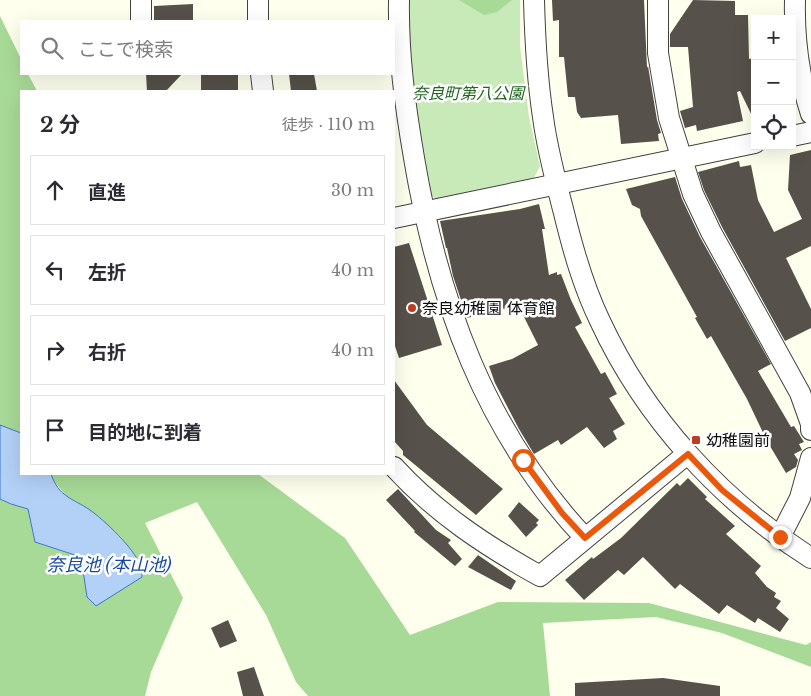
<!DOCTYPE html>
<html lang="ja">
<meta charset="utf-8">
<style>
:root{--surface:#fff;--page:#f2f2f3;--text:#2b2b33;--muted:#7c7c81;--line:#e1e1e2}
body{margin:0;font-family:"Libre Baskerville","Noto Sans JP",serif;background:var(--page);color:var(--text)}
.controls{position:absolute;right:15px;top:15px;display:grid;overflow:hidden;border-radius:0px;box-shadow:0 5px 20px #0002}
.controls button{width:45px;height:45px;display:grid;place-items:center;padding:0;border:0;border-bottom:1px solid var(--line);background:var(--surface);color:var(--text);font:25px sans-serif}
.stop{position:absolute;width:15px;height:15px;margin:-11px;border:4px solid #ea580c;border-radius:50%;background:#fff}
.stop.end{background:#ea580c;border-color:#fff;box-shadow:0 1px 5px #0008}
.list{margin:0;padding:0;list-style:none}
h2{display:flex;justify-content:space-between;align-items:center;height:65px;margin:0;padding:0 20px;font-size:21px}
h2 small{font-size:16px;font-weight:400;color:var(--muted)}
.list li{display:grid;grid-template-columns:32px 1fr auto;gap:15px;align-items:center;box-sizing:border-box;height:70px;margin:0 10px 10px;padding:0 10px;border:1px solid var(--line);border-radius:0px}
.list b{display:block;font-size:19px;white-space:nowrap}
.list em{font-size:16px;font-style:normal;color:var(--muted)}
.icon{flex:none;width:28px;height:28px;fill:none;stroke:currentColor;stroke-width:2;stroke-linecap:round;stroke-linejoin:round}
.map{position:relative;flex:none;width:811px;height:696px;overflow:hidden}
.search{position:absolute;background:var(--surface);box-shadow:0 5px 20px #0002;left:20px;top:20px;width:375px;height:55px;display:flex;align-items:center;gap:12px;box-sizing:border-box;padding:0 18px;border-radius:0px;color:var(--muted);font-size:19px}
.panel{position:absolute;background:var(--surface);box-shadow:0 5px 20px #0002;left:20px;top:90px;width:375px;height:385px;border-radius:0px}
.map>svg:first-child{display:block}
</style>
<div class="map">
<svg width="811" height="696" viewBox="0 0 811 696">
<rect width="100%" height="100%" fill="#ffe"/>
<path fill="#c8e9b8" d="M406,0h114v46l9,71 11,49 -7,14 -97,19 -9,-7 -15,-92z"/>
<g fill="#a8da97">
<path d="M459,0h53l-15,12 -13,3z"/>
<path d="M0,16l21,43v15h7l9,17h-16v342l-21,-8z"/>
<path d="M51,474h207l87,64 65,97 88,-33 151,1 157,42 5,-3v25l-89,-34 -66,-16 -113,6 7,73h-242l-12,-14 -30,-67 -69,-113 -52,21 38,75 -32,74 -6,24h-145v-197l11,5 17,5 7,33 46,15 6,40 53,-32 -19,-28 -31,-27 -23,-13 -13,-16z"/>
</g>
<path fill="#b3d0f6" stroke="#3a76cd" d="M0,425l21,8v41h30c8,23 21,24 39,36 15,11 44,38 50,55 2,4 2,8 2,12l-46,29 -9,-9 -6,-40 -46,-15 -7,-33 -17,-5 -11,-5z"/>
<g fill="#56514a">
<path d="M552,0h92l3,68 1,-2 9,54 4,13 -3,1 1,7 -38,3 -3,-29 -37,3 -4,-6 -2,-15h-7l-4,-40h-5v-37l-6,1z"/>
<path d="M693,0l42,1v14h13l1,44 6,-1v64l-15,-31 -3,1 6,29 -46,10 -1,-6 -11,3 -5,-17 13,-4 -5,-60h-18v-13z"/>
<path d="M193,4v17h-39v-15z"/>
<path d="M146,74h36l-16,17h-19z"/>
<rect x="201" y="74" width="37" height="17"/>
<path d="M289,74h25l3,17h-26z"/>
<path d="M811,150v96l-25,12 25,51v19l-26,13 -63,-114 -18,-37 -6,-18 41,-11 1,6 11,-2 7,35 16,32 28,-13 -14,-29 2,-35z"/>
<path d="M675,177l7,22 18,38 71,127 -13,7 33,56 3,-1 10,16 -5,2 3,6 -8,4 4,6 -2,7 -10,6 -19,-32 -20,-42 -36,-63 -4,3 -12,-21 2,-1 -56,-101 -1,-7 -8,-4 -6,-16z"/>
<path d="M539,204l6,25h-3l7,46 8,-3v3l4,-1 10,26 11,23 -7,4 26,47 4,-2 12,22 -8,4 16,26 -12,7 4,8 -13,9 -17,-21 -26,18 -3,-5 -24,14 -15,-25 -24,-46 -6,-17 23,-7 26,-14 -20,-40 -51,13 -14,-42 -6,-28h-1l-6,-27 80,-12z"/>
<path d="M409,243l33,102 -43,13 -5,-15v-96z"/>
<path d="M394,380l33,45 76,64 -27,26 -73,-60v-4l-9,-10z"/>
<path d="M688,478l19,19 -2,2 30,27 -9,8 35,32 -6,7 12,14 9,6 -2,4 7,4 -5,7 13,11 -9,13 -22,-14 -3,5 -28,-18 -8,9 -39,-30 -5,5 -32,-32 -19,18 -6,-5 -34,30 -19,-20 27,-23 1,2 28,-21 56,-55 3,3z"/>
<path d="M398,489l38,41 15,10 -3,3 14,16 -7,7 -41,-34 1,-1 -29,-31z"/>
<path d="M519,502l20,18 -3,3 2,2 -12,12 -18,-21z"/>
<path d="M478,555l38,26 -5,9 -43,-23z"/>
<path d="M228,620l9,21 -17,7 -9,-20z"/>
<path d="M254,667l10,29h-21l-6,-24z"/>
<path d="M663,678l57,8v10h-145v-13z"/>
</g>
<g fill="none" stroke-linecap="round" stroke-linejoin="round">
<defs>
<g id="minor">
<path d="M141,0v21"/>
<path d="M258,0v21"/>
<path d="M399,0c-1,54 6,105 15,158 24,142 71,274 171,380"/>
<path d="M534,0c1,39 3,78 9,117 4,32 13,65 21,96 9,37 19,73 36,108 45,97 121,180 211,237"/>
<path d="M658,0v53l11,65 24,76 18,38 89,161 11,31v6"/>
<path d="M795,0c-1,39 4,77 16,114"/>
<path d="M261,74l2,17"/>
<path d="M792,136l19,-4"/>
<path d="M394,218l361,-75"/>
<path d="M394,467c42,46 92,79 146,109l147,-122"/>
<path d="M780,537l20,-39 11,-40"/>
</g>
</defs>
<use href="#minor" stroke="#414141" stroke-width="22"/>
<use href="#minor" stroke="#fff" stroke-width="20"/>
</g>
<g fill="none" stroke-linecap="round" stroke-linejoin="round">
<path stroke="#ea580c" stroke-width="6" d="M523,460l39,53 23,25 103,-84 34,36 58,47"/>
</g>
<g fill="#bd3c26" stroke="#fff" stroke-width="2">
<circle cx="412" cy="308" r="5"/>
<rect x="691" y="435" width="10" height="10" rx="2.5"/>
</g>
<g text-anchor="middle" dominant-baseline="central" stroke-width="5" stroke-linejoin="round" paint-order="stroke">
<g font-size="16" font-style="italic" fill="#1f651e" stroke="#fff">
<text x="468" y="93">奈良町第八公園</text>
</g>
<g font-size="16" fill="#0e0e0e" stroke="#fff" text-anchor="start">
<text x="422" y="308">奈良幼稚園 体育館</text>
<text x="706" y="440">幼稚園前</text>
</g>
<g font-size="18" font-style="italic" fill="#17499f" stroke="#fff">
<text x="109" y="565">奈良池 (本山池)</text>
</g>
</g>
</svg>
<div class="controls">
<button>+</button>
<button>−</button>
<button><svg class="icon" aria-label="locate" viewBox="0 0 24 24"><circle cx="12" cy="12" r="6"/><path d="M12 2v4M12 18v4M2 12h4M18 12h4"/></svg></button>
</div>
<div class="stop" style="left:523px;top:460px"></div>
<div class="stop end" style="left:780px;top:537px"></div>
<div class="search"><svg class="icon" aria-label="search" viewBox="0 0 24 24"><circle cx="10" cy="10" r="6"/><path d="M15 15l6 6"/></svg>ここで検索</div>
<section class="panel">
<h2>2 分<small>徒歩 · 110 m</small></h2>
<ul class="list">
<li><svg class="icon" aria-label="ahead" viewBox="0 0 24 24"><path d="M12 20V5M6 11l6-6 6 6"/></svg><div><b>直進</b></div><em>30 m</em></li>
<li><svg class="icon" aria-label="left" viewBox="0 0 24 24"><path d="M17 20v-9H6M10 6l-5 5 5 5"/></svg><div><b>左折</b></div><em>40 m</em></li>
<li><svg class="icon" aria-label="right" viewBox="0 0 24 24"><path d="M7 20v-9h11M14 6l5 5-5 5"/></svg><div><b>右折</b></div><em>40 m</em></li>
<li><svg class="icon" aria-label="arrive" viewBox="0 0 24 24"><path d="M6 21V4h12l-3 4 3 4H6"/></svg><div><b>目的地に到着</b></div></li>
</ul>
</section>
</div>
